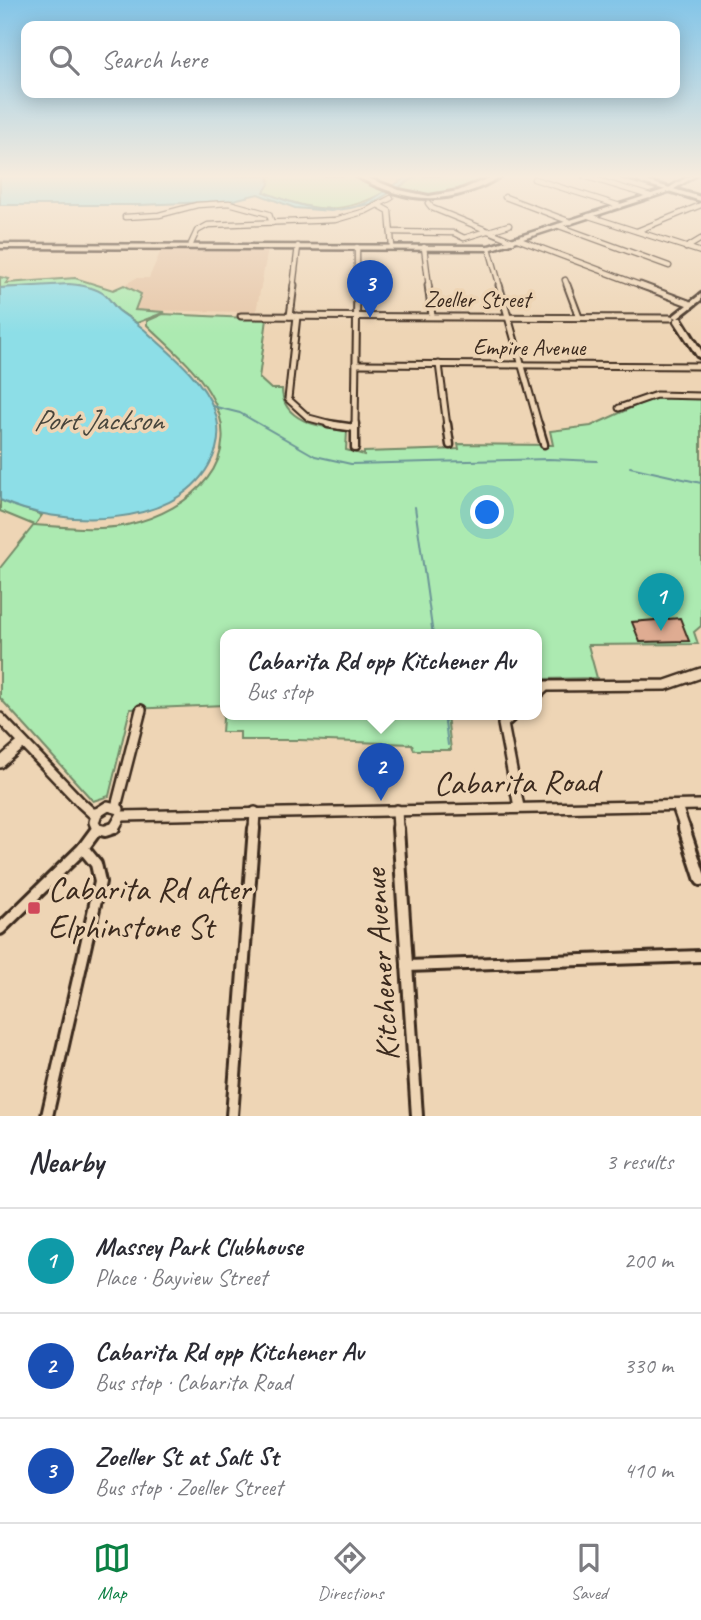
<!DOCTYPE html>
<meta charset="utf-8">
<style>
:root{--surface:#fff;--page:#f2f2f3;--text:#2b2b33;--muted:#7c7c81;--line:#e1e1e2;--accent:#0b8043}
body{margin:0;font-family:Caveat,sans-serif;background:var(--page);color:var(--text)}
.you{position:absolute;left:488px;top:513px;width:24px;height:24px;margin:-18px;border:5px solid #fff;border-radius:50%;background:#1a73e8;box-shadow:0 0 0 10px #1a73e833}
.badge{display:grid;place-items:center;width:46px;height:46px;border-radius:50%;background:var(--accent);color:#fff;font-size:23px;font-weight:700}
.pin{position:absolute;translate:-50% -58px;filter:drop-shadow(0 2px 4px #0008)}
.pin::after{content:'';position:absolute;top:37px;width:24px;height:21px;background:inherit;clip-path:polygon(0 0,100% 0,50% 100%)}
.popup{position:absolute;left:220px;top:629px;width:322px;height:91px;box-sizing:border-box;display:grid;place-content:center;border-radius:14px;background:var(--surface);filter:drop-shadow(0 2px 5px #0005);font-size:23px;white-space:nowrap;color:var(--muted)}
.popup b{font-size:26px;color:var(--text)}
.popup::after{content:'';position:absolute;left:50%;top:100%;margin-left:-14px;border:14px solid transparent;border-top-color:var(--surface)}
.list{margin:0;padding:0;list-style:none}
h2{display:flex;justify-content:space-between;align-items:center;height:91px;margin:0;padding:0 28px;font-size:30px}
h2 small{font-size:23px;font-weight:400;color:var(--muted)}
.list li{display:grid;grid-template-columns:46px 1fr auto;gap:21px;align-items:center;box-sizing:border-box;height:105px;padding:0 28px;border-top:2px solid var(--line)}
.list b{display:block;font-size:26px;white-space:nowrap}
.list p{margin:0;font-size:23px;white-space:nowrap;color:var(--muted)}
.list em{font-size:23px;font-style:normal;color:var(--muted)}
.icon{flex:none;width:38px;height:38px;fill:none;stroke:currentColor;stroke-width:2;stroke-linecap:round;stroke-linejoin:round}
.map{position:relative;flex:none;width:701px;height:1116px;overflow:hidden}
.search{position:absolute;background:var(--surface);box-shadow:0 4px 18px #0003;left:21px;right:21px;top:21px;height:77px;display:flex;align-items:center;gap:18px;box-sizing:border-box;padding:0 24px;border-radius:14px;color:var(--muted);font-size:26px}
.sheet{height:406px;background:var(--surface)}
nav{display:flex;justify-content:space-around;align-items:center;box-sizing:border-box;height:98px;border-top:2px solid var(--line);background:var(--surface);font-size:19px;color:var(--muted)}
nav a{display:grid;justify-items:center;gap:4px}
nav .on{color:var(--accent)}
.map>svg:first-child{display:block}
</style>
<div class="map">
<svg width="701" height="1116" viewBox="0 0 701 1116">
<rect width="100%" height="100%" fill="#eed5b5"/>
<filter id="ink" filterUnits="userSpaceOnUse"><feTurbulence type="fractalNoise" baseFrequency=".0143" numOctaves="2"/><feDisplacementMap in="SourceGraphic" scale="14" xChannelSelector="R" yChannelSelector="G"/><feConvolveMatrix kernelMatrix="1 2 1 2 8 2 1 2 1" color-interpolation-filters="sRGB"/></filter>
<g filter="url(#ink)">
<path fill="#e6c6a7" d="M162,248l106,1 -12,63 -122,-2 7,-16 -17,-9 12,-7h13z"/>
<g fill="#aceab1" stroke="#748a68" stroke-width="2">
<path d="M268,176h85l33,15c-45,26 -77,20 -123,1l7,-12z"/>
<path d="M417,176h70c-10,5 -19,13 -29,17 -16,6 -46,5 -59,-6z"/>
<path d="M0,277l9,2 -3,4 69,-5 38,12 11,-5 17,9 -6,16 30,2 -28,11 -19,-13 -13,-15 -26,-10 -79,3z"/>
<path d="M163,314l104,5 -8,59 12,11h11c0,33 39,38 65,42l-1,19 18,5v-3l95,-3 -1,-5 95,1 -3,-14 41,-5 64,-29 46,1v228l-7,6 4,12 -110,1 9,33 -55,1 -5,4v-48h-312v80h222l4,35h-37l-2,-6 -113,-4h-59v-8h-18l2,-27 -94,4 -21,87 -16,5 -93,-103v-130l34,-43 -34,-14v-11l42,15 -7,10c30,2 62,6 92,0 64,-14 123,-66 82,-133 -16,-27 -40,-45 -62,-67v-4z"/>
</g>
<g fill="#8ddee7" stroke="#6c9697" stroke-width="2">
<path d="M0,176h268l1,8 -5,8c31,13 69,26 102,11 14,-8 28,-18 42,-27h9l-46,28 -40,7 -36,-3 -37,-14 -29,7 -89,4h-140z"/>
<path d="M69,284c12,1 31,4 39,14 4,4 6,9 10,12 10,8 21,14 30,23 24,22 53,44 66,76 7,19 5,39 -5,56 -36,65 -151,63 -209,35v-212z"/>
</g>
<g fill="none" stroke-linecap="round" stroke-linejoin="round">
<g stroke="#6c9697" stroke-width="2">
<path d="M212,406l28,7 75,43 36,8 198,-5 48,2"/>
<path d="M630,467l71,16"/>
<path d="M415,507l18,128"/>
<path d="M444,715l4,30"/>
</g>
</g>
<path fill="#dfac92" stroke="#3b2a1e" stroke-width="2" d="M680,618l9,23 -49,1 -8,-20z"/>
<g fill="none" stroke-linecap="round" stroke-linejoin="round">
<defs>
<g id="minor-far4">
<path d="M584,176l66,20"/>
<path d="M534,179l86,27"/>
<path d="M643,182l11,-6"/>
<path d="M505,197l66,25"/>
<path d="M428,203l4,5 81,33"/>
<path d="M378,205l11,6 3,36"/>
<path d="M589,216l112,36"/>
<path d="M125,217l34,-2 38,-10 32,-2 40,11 3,9"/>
<path d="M559,226l110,40"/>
<path d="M489,231l20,-6"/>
<path d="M637,231l64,-26"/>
<path d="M391,232l63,1 10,5 23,-7"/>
<path d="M517,239l128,48"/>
<path d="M191,244l6,-13 11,-6 127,-5 31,-9 25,-13"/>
<path d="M424,247l5,40"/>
<path d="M489,248l11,39"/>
<path d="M686,248l15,-9"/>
<path d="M565,280l3,7"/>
<path d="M293,287l5,-41"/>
<path d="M357,287v-40"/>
</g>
<g id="minor-far3">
<path d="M428,285l4,31"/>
<path d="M499,285l40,141"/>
<path d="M567,285l12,32"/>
<path d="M640,285l51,19"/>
<path d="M241,316l430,2"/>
<path d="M290,316l4,-31"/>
<path d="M297,316l-9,83 21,19 30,8"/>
<path d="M356,364l345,2"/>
<path d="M439,364l8,62"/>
<path d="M619,408l37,-13 45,1"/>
<path d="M355,426l2,-141"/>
</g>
<g id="minor-far2">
<path d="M328,424l27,4"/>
<path d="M447,424l3,21"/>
<path d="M538,424l6,20"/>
<path d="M355,448v-24"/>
</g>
<g id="minor-far1">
<path d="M537,694l9,-8 120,-1 35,-12"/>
<path d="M513,715l-10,9 16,83"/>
<path d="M0,718l81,85 11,10h5"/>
<path d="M0,763l23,-20"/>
<path d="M677,806l8,23"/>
<path d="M116,807l25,-97"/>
<path d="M397,810l1,19"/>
<path d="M121,816l580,-11"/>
<path d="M97,829l-3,-7 3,-9 11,-7 11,3"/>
<path d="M110,829l4,-1 7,-12"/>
<path d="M254,829l1,-17"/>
</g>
<g id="minor">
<path d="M398,828l19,288"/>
<path d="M684,828l17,52"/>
<path d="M97,829l8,2 9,-3"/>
<path d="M0,929l83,-81 14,-19"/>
<path d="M407,966l294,-10"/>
<path d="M47,1116l53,-234 -4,-18 -13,-16"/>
<path d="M232,1116l22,-288"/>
</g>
<path id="tertiary" d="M689,176h6l-24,15 -182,59 -489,-2v-4l489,2 178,-57z"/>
<g id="secondary">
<path d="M356,176h7l36,14 30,6 29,-5 36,-15h7c-50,31 -94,28 -145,0z"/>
<path d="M620,176h9l72,21v4z"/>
<path d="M701,294v6l-23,18h3l20,32v8l-4,-2 -23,-36 3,-2 -4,-2z"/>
</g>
</defs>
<use href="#minor-far4" stroke="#3b2a1e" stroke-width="7"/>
<use href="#minor-far3" stroke="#3b2a1e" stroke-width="9"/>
<use href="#minor-far2" stroke="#3b2a1e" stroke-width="11"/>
<use href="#minor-far1" stroke="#3b2a1e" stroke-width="14"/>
<use href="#minor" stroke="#3b2a1e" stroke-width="16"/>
<use href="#tertiary" stroke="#3b2a1e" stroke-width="5"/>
<use href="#secondary" stroke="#3b2a1e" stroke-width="6"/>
<use href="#minor-far4" stroke="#eed5b5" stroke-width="4.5"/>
<use href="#minor-far3" stroke="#eed5b5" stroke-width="5"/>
<use href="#minor-far2" stroke="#eed5b5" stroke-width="6"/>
<use href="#minor-far1" stroke="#eed5b5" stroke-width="9"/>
<use href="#minor" stroke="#eed5b5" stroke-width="10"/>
<use href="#tertiary" fill="#eed5b5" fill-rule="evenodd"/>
<use href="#secondary" fill="#eed5b5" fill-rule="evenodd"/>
</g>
</g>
<linearGradient id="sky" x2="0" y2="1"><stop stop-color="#83c5e8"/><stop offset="0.53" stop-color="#f7ecde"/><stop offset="1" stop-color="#f7ecde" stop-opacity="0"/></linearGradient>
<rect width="701" height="333" fill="url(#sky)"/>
<rect fill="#d1495b" stroke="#eed5b5" stroke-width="2.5" x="27" y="901" width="14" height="14" rx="3.5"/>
<g text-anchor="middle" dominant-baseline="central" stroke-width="7" stroke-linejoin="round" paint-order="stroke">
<g font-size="23" fill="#3b2a1e" stroke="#eed5b5">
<text x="477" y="299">Zoeller Street</text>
<text x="529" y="347">Empire Avenue</text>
</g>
<g font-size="30" font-style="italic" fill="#47453c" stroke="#eed5b5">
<text x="98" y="420">Port Jackson</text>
</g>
<g font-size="33" fill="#3b2a1e" stroke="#eed5b5">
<text transform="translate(516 782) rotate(-1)">Cabarita Road</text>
<text transform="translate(381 965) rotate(-94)">Kitchener Avenue</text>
</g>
<g font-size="33" fill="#3b2a1e" stroke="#eed5b5" text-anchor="start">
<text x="48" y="889">Cabarita Rd after<tspan x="48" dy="38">Elphinstone St</tspan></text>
</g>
</g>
</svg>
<div class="you"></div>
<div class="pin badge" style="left:661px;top:631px;background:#0f9aa8">1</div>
<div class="pin badge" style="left:381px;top:801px;background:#1a4fb4">2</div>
<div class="popup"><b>Cabarita Rd opp Kitchener Av</b>Bus stop</div>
<div class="pin badge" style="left:370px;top:318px;background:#1a4fb4">3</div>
<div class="search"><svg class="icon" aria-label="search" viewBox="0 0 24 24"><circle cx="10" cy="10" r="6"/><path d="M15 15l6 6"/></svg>Search here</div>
</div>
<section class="sheet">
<h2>Nearby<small>3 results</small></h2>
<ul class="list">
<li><span class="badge" style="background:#0f9aa8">1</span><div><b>Massey Park Clubhouse</b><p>Place · Bayview Street</p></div><em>200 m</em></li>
<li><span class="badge" style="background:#1a4fb4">2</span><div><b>Cabarita Rd opp Kitchener Av</b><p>Bus stop · Cabarita Road</p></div><em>330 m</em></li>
<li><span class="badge" style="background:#1a4fb4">3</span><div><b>Zoeller St at Salt St</b><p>Bus stop · Zoeller Street</p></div><em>410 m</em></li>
</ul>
</section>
<nav>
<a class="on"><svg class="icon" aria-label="map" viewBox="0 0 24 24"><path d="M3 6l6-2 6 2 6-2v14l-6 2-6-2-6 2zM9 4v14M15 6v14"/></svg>Map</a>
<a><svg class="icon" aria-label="directions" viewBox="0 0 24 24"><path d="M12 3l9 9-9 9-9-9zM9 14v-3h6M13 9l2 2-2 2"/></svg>Directions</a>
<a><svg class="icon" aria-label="saved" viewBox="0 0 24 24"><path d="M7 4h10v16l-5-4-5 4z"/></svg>Saved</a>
</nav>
